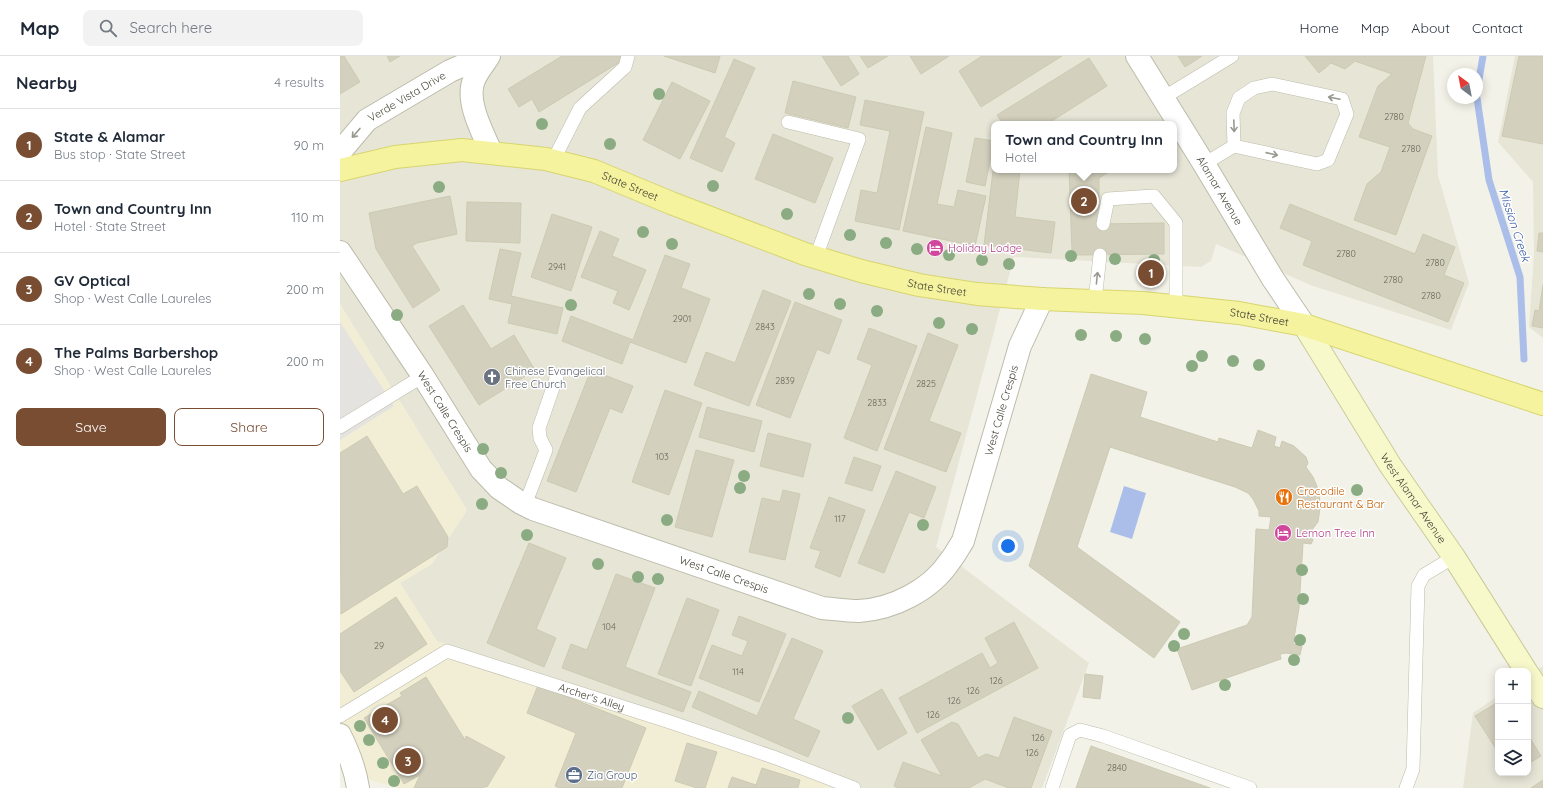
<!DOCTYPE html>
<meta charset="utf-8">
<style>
:root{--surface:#fff;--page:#f2f2f3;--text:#1f2937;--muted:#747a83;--line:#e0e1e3;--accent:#794d32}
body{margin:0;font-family:Quicksand,sans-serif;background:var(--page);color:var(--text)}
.controls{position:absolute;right:12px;bottom:12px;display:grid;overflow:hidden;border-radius:8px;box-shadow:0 2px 10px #0003}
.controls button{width:36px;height:36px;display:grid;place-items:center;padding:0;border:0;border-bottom:1px solid var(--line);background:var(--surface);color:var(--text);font:20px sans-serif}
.compass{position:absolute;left:1107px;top:12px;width:36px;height:36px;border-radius:50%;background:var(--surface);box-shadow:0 2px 10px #0003;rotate:328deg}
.you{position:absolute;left:668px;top:490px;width:14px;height:14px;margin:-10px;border:3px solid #fff;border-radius:50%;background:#1a73e8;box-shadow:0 0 0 6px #1a73e833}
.badge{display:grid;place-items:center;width:26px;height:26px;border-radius:50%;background:var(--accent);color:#fff;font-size:13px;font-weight:700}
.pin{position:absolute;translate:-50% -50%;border:2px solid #fff;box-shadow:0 1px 4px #0006}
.popup{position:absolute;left:651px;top:65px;width:186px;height:52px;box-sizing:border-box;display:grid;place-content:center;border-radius:8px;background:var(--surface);filter:drop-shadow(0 1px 3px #0005);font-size:13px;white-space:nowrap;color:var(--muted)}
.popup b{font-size:15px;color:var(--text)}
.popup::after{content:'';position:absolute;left:50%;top:100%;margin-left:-8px;border:8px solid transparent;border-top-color:var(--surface)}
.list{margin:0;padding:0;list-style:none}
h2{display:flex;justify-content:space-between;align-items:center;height:52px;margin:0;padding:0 16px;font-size:17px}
h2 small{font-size:13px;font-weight:400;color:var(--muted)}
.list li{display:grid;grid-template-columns:26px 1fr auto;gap:12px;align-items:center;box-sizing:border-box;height:72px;padding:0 16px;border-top:1px solid var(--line)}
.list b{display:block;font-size:15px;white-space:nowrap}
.list p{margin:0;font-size:13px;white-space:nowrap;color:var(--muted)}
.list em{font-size:13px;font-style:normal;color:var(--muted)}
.actions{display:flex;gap:8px;padding:12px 16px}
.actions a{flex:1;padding:9px 0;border:1px solid var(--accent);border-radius:8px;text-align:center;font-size:14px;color:var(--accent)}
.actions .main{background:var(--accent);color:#fff}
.icon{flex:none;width:22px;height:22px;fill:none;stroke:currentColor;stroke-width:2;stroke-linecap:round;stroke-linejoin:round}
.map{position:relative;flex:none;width:1203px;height:732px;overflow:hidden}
header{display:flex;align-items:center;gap:24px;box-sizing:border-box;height:56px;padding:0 20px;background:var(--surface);border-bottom:1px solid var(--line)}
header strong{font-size:19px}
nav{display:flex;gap:22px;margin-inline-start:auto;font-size:14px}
.search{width:280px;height:36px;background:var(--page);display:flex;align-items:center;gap:10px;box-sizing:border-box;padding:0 14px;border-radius:8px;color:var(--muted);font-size:15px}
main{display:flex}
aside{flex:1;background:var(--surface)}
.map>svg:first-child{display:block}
</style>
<header>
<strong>Map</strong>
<div class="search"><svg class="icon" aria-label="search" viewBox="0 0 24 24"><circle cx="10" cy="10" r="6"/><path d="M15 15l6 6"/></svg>Search here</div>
<nav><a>Home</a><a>Map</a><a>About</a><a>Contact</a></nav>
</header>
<main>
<aside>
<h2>Nearby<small>4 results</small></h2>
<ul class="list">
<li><span class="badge">1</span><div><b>State &amp; Alamar</b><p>Bus stop · State Street</p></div><em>90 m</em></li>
<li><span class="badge">2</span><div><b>Town and Country Inn</b><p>Hotel · State Street</p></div><em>110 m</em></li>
<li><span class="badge">3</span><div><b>GV Optical</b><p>Shop · West Calle Laureles</p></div><em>200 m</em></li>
<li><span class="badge">4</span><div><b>The Palms Barbershop</b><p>Shop · West Calle Laureles</p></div><em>200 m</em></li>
</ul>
<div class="actions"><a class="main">Save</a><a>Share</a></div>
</aside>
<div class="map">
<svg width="1203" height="732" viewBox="0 0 1203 732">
<rect width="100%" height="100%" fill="#f2f2e8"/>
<g fill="#e6e5d6" fill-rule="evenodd">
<path d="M0,0h1093l5,119 31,108 -18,47 -138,-44 -97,-42 -5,17 -10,6 -187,-10 -78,290 153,116 -47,125h-206l-399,-147 -37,-58 32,-19 35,-54 -127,-206zM654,68h180v46h-180z"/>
<path d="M1175,0h28v282l-14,-11 5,-73 -1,-72 -35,-40z"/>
<path d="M1203,610v122h-80l10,-75 25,-17v77h30v-97z"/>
</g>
<path fill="#f2eed5" d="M0,248l127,206 -35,54 -32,19 37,58 399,147h-439l-57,-17z"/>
<path fill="#e4e3df" d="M0,266l54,84 -54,34z"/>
<path fill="#aabee9" d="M784,430l22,7 -14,46 -22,-7z"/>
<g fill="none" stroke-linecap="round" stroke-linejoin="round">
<g stroke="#aabee9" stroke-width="7">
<path d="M1137,35l6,-35"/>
<path d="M1137,42l12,82 31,97 4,82"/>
</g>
</g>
<g fill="#d3d0be" stroke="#cdcab2">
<path d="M0,0h4l16,26 -20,12z"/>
<path d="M47,0h13l-10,6z"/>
<path d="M222,0h58l3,4 -84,52 -7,-13 -13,8 -11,-18z"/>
<path d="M324,0h56l-5,17z"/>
<path d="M482,0h26l11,18 -18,12z"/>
<path d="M520,0h28l-20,12z"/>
<path d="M570,0h39l-28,18z"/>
<path d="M642,0h80l-81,51 -22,-36z"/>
<path d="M838,0h24l-17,11z"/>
<path d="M965,0h121l-18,67 5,6 19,7 -36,99 -42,-15 13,-36 14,-12 9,-25 -31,-10 19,-51 14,-12 -37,-13 -10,8 -14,-6 -12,10z"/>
<path d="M1179,0h24v88l-41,-8z"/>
<path d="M749,2l18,28 -60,38h-44l-6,-9z"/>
<path d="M394,3l21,9 -31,69 11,6 -13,29 -32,-14z"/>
<path d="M453,25l63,16 -8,31 -63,-15z"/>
<path d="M332,26l38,19 -30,58 -37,-19z"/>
<path d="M525,44l59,12 -25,118 -44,-9 6,-31 16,3 13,-62 -30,-6z"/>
<path d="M586,71l26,6 -15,71 17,3 4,-17 28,6 -11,50 -72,-15z"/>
<path d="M433,78l60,24 -18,45 -60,-24z"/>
<path d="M635,82l19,3 -9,45 -19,-4z"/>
<path d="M654,107v7h26l-5,47 40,5 -4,31 -67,-8z"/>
<path d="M729,114h43l-13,8v46l65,-1v31l-88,1 -4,-5z"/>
<path d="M110,140l7,38 -40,9 -5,3 28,44 -27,18 -37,-59 -7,-36z"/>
<path d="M127,146l54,1 -1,40 -54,-2z"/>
<path d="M950,148l125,50 8,-20 32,13 -11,28 20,8 -16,39 -145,-57 9,-24 -32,-13z"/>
<path d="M212,158l40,13 -21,64 -40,-14z"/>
<path d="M260,175l19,8 -7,17 34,14 -17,40 -16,-7 5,-12 -37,-14z"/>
<path d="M1199,177h4v19l-6,-1z"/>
<path d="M160,193l21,4 -10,43 52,12 -6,26 -49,-11 4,-19 -23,-5z"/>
<path d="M325,199l25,9 -9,24 29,11 -24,64 -56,-21 -8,22 -60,-23 9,-25 62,24z"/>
<path d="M1203,229v43l-11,-2 3,-16 4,1z"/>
<path d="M423,234l28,11 -42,105 -55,-21 12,-33 29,11z"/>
<path d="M455,246l47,18 -13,34 -12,-5 -27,69 -34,-13z"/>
<path d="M123,249l28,44 23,-14 21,35 -56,35 -50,-79z"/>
<path d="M529,272l48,18 -40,105 -33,-13 28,-73 -15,-6z"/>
<path d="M588,277l30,12 -29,76 32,12 -15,39 -62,-23z"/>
<path d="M251,314l42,16 -11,27 -12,-5 -34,84 -29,-11z"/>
<path d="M751,318l56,18 -7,25 78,25 1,-4 33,10 6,-18 18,7 -2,9 6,2 2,-7 12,5 12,11 2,6 -2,4 7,10 6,14 1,17 -2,14 -7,9 2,9 -2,4 -8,-1 -4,65 -6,36 9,2 -2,9 -14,-2 -6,1 1,5 -89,31 -15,-41 70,-24 5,-8 4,-88 13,1 2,-13 -12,-1v-5l-6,-12 -5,-6 -13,-6 -125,-40 -33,100 103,75 -26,36 -125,-92z"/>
<path d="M325,334l37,13 -33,92 -37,-13z"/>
<path d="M367,351l55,14 -8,31 -55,-15z"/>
<path d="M428,377l43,11 -8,33 -43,-11z"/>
<path d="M27,380l36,58 14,-8 31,51 -1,10 -106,67 -1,-161z"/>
<path d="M356,394l38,10 -22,77 -37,-10z"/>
<path d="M514,401l27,9 -9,25 -27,-8z"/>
<path d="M556,415l40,16 -12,31 -15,-6 -25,61 -26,-10z"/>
<path d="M443,434l17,4 -15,66 -36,-8 13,-54 18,4z"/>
<path d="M489,441l36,13 -25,67 -25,-10 6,-16 -11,-3z"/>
<path d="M189,487l37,15 -30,71 20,9 -12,29 -57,-24z"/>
<path d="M276,518l39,14 -30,79 66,25 -8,20 -121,-44 9,-24 16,6z"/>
<path d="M56,541l31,47 -73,48 -14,-21v-37z"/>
<path d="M347,542l32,12 -28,76 -33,-12z"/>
<path d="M399,560l47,18 -27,68 -60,-24 13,-33 30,11 6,-15 -16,-6z"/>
<path d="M674,566l24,46 -121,65 -18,-35 83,-45 8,15 8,-5 -13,-25z"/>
<path d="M452,582l31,13 -30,68 27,12 -12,26 -116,-50 7,-16 58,25z"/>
<path d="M745,618l18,2 -3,23 -17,-2z"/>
<path d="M86,621l39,63 1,-4 39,21 -18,30 -2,-1 -1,2h-70l6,-13 -16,9 -40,-66 38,-22 -2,-3z"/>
<path d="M198,629l108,43 -24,60h-63l-4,-2 21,-53 -49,-20z"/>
<path d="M542,633l25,44 -29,17 -26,-44z"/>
<path d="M1158,646v50l-23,-36z"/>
<path d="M674,661l38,14 -21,57h-22l-24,-9 -16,9h-71l-4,-2 9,-24 39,14 -21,-36 31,-18 6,2 20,34 8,-4 13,4z"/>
<path d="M1188,679l13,21 -13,8z"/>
<path d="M347,687l30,9 -12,36h-8l-22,-7z"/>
<path d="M751,690l119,42h-134z"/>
<path d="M422,712l38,12 -2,8h-43z"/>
<path d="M392,721l24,8 -1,3h-27z"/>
<path d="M1203,724v8h-12z"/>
</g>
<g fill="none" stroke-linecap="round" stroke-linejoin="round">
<defs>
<g id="lane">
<path d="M823,42l69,-42"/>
<path d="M448,66l71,17 -43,118"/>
<path d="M213,105l27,-53 45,-41 3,-11"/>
<path d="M864,108l30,-18 83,18 11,-4 19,-46 -5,-15 -70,-15 -18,4 -15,10 -6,15 1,33"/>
<path d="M763,168l5,-25 46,-3 22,27v83"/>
<path d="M755,245l5,-46"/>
<path d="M0,371l83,-51"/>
<path d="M185,449l21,-55 -6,-12 -1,-10 18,-52"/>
<path id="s1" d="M0,660l107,-65 220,70 109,37 78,30"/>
<path d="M712,732l18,-53 10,-5 23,6 147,52"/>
<path d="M1066,732l7,-19 5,-183 6,-11 30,-18"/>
</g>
<g id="street">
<path d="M149,0c-5,8 -12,16 -15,24 -9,21 9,53 17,72"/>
<path id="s2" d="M797,0l67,108 69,115 31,46"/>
<path id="s3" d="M0,96l27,-32 83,-49 35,-15"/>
<path id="s4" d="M0,196l83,124 58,93 18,19 22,15 12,6 289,99c12,1 24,3 37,3 34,-2 72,-21 91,-50 5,-6 9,-14 13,-20l57,-195 22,-47"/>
<path d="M0,679c9,18 15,33 18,53"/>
</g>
<g id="secondary">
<path id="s5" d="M964,269l86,140 64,92 72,114"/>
<path d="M1188,618l15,23"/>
</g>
<g id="primary">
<path id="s6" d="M0,114l55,-13 67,-7 84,9 48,12 77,32 134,51 56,17 58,14 58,9 65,5 101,4 96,10 65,12 239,79"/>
</g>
</defs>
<use href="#lane" stroke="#bdbcab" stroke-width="14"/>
<use href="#street" stroke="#bdbcab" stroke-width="24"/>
<use href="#secondary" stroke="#cacb99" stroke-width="24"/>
<use href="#primary" stroke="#d8d570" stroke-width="24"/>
<use href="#lane" stroke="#fff" stroke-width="13"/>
<use href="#street" stroke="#fff" stroke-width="22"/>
<use href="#secondary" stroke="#f8f9cb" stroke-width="22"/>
<use href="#primary" stroke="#f5f39e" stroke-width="22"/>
</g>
<g fill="#8bab83">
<circle cx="319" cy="38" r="6"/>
<circle cx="202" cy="68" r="6"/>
<circle cx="270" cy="88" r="6"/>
<circle cx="373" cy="130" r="6"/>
<circle cx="99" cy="131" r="6"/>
<circle cx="447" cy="158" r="6"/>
<circle cx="303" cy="176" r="6"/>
<circle cx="510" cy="179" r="6"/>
<circle cx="546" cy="187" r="6"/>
<circle cx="332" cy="188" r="6"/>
<circle cx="577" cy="193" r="6"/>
<circle cx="609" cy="199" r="6"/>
<circle cx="731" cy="200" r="6"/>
<circle cx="775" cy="203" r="6"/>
<circle cx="642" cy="204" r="6"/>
<circle cx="814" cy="204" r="6"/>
<circle cx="669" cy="208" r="6"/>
<circle cx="469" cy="238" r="6"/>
<circle cx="500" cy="248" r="6"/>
<circle cx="231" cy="249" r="6"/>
<circle cx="537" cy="255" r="6"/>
<circle cx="57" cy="259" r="6"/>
<circle cx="599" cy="267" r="6"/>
<circle cx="632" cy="273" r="6"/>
<circle cx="741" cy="279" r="6"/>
<circle cx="776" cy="280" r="6"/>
<circle cx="805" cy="283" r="6"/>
<circle cx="862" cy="300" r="6"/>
<circle cx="893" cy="305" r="6"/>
<circle cx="919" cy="309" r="6"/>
<circle cx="852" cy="310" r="6"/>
<circle cx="143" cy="393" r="6"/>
<circle cx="161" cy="417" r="6"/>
<circle cx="404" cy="420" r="6"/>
<circle cx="400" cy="432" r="6"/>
<circle cx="1017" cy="434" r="6"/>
<circle cx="142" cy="448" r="6"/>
<circle cx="327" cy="464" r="6"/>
<circle cx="583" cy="469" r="6"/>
<circle cx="187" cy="479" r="6"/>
<circle cx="258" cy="508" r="6"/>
<circle cx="962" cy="514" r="6"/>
<circle cx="298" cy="521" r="6"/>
<circle cx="318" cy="523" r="6"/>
<circle cx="963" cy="543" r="6"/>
<circle cx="844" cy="578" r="6"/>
<circle cx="960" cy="584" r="6"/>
<circle cx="834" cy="590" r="6"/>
<circle cx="954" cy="604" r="6"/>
<circle cx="885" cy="629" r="6"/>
<circle cx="508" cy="662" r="6"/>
<circle cx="20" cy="670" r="6"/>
<circle cx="29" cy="684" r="6"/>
<circle cx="43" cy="707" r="6"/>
<circle cx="54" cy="725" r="6"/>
</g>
<defs><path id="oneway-shaft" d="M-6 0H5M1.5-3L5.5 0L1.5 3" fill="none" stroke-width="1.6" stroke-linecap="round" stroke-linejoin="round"/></defs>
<g stroke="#999891">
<use href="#oneway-shaft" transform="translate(994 42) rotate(-168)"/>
<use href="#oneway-shaft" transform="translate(894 70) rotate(88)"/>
<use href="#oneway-shaft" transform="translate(16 77) rotate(131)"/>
<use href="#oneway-shaft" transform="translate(932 98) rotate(13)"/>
<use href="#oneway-shaft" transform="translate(757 222) rotate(-84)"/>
</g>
<defs>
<symbol id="hotel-disc" viewBox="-11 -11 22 22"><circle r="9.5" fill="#d1479c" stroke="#fff"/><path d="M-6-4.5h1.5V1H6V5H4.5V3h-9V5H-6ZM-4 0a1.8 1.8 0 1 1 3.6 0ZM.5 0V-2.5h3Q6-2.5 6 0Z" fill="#fff"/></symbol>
<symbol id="church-disc" viewBox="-11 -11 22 22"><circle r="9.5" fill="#6b7280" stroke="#fff"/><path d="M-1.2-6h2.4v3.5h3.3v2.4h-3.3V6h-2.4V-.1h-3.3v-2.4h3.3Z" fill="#fff"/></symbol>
<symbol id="restaurant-disc" viewBox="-11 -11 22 22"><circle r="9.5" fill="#e8710a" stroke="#fff"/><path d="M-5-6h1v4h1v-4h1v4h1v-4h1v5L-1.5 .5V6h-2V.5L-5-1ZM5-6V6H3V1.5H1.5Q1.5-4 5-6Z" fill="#fff"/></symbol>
<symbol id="office-disc" viewBox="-11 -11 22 22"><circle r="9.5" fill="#5c6f8a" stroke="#fff"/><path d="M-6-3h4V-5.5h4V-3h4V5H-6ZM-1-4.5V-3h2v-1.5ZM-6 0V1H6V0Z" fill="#fff"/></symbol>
</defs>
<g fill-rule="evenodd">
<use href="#hotel-disc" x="585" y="182" width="20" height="20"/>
<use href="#church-disc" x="142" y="311" width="20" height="20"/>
<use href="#restaurant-disc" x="934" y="431" width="20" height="20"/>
<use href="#hotel-disc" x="933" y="467" width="20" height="20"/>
<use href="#office-disc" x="224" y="709" width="20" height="20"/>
</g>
<g text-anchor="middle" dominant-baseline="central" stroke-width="3" stroke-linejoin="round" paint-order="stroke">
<g font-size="9" fill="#686659">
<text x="1054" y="60">2780</text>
<text x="1071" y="92">2780</text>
<text x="1006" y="197">2780</text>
<text x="1095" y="206">2780</text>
<text x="217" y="210">2941</text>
<text x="1053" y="223">2780</text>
<text x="1091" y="239">2780</text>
<text x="342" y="262">2901</text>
<text x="425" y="270">2843</text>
<text x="445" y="324">2839</text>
<text x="586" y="327">2825</text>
<text x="537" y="346">2833</text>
<text x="322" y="400">103</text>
<text x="500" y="462">117</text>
<text x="269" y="570">104</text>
<text x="39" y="589">29</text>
<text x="398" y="615">114</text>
<text x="656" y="624">126</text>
<text x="633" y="634">126</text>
<text x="614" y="644">126</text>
<text x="593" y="658">126</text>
<text x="698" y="681">126</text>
<text x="692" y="696">126</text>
<text x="777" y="711">2840</text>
</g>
<g font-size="11" fill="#454337" stroke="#fff">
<text stroke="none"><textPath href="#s3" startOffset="88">Verde Vista Drive</textPath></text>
<text stroke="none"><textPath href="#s6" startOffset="297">State Street</textPath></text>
<text stroke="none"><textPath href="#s2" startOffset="158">Alamar Avenue</textPath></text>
<text stroke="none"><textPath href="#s6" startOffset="621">State Street</textPath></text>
<text stroke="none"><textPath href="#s6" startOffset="945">State Street</textPath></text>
<text stroke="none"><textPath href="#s4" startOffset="935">West Calle Crespis</textPath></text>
<text stroke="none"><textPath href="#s4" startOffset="191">West Calle Crespis</textPath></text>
<text stroke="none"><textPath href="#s5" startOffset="205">West Alamar Avenue</textPath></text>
<text stroke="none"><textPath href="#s4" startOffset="527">West Calle Crespis</textPath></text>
<text stroke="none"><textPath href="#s1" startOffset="277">Archer's Alley</textPath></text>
</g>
<g font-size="11" fill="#b23c85" stroke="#fff" text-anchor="start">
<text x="608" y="192">Holiday Lodge</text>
<text x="956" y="477">Lemon Tree Inn</text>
</g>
<g font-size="11" fill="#5b616d" stroke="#fff" text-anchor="start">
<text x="165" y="315">Chinese Evangelical<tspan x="165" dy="13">Free Church</tspan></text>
</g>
<g font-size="11" fill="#c56008" stroke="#fff" text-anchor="start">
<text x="957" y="435">Crocodile<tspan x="957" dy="13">Restaurant &amp; Bar</tspan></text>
</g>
<g font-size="11" fill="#4e5e75" stroke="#fff" text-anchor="start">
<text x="247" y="719">Zia Group</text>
</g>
<g font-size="12" font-style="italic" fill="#3a5ca7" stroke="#fff">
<text transform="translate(1175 169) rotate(72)">Mission Creek</text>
</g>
</g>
</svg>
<div class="controls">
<button>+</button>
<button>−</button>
<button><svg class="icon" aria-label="layers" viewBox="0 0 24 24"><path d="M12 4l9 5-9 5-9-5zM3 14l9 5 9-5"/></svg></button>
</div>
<svg class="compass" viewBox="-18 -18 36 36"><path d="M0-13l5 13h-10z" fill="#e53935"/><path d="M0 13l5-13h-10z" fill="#747a83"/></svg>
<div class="you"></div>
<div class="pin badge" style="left:811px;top:217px">1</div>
<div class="pin badge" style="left:744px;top:145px">2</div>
<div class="popup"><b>Town and Country Inn</b>Hotel</div>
<div class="pin badge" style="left:68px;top:705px">3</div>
<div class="pin badge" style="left:45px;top:664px">4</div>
</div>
</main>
